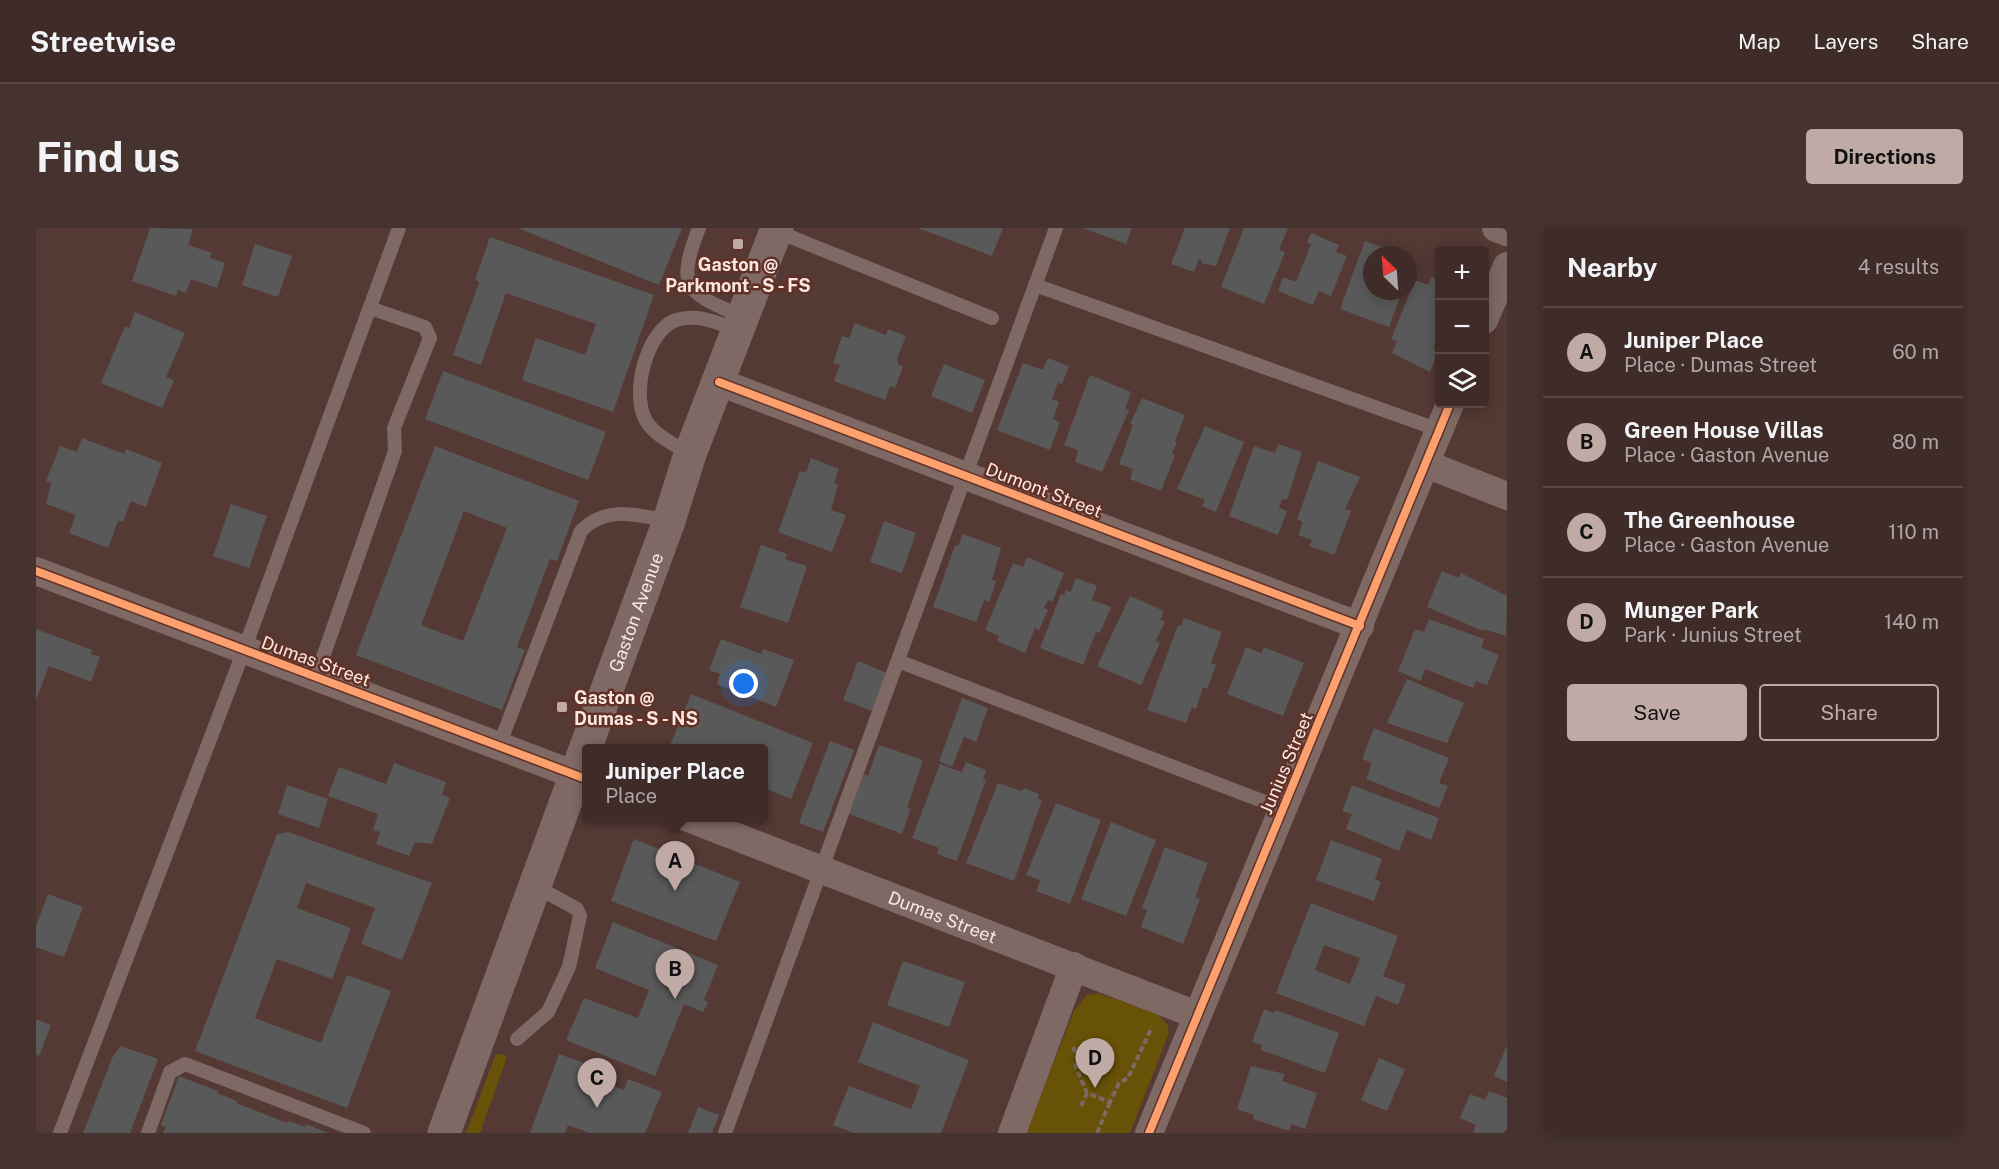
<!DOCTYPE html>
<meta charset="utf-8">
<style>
:root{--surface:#3f2b27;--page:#46332f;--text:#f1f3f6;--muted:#ada7a7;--line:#584744;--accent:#c0aaa5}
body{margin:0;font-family:"Public Sans",sans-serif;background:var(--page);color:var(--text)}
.controls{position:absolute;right:18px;top:18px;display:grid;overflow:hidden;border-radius:6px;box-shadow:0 3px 15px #0003}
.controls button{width:54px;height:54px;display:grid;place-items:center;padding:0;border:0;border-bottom:2px solid var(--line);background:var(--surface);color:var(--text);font:30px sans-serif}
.compass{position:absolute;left:1327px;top:18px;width:54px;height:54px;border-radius:50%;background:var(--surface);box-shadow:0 3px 15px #0003;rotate:335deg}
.you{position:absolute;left:708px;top:456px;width:21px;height:21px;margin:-15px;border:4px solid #fff;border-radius:50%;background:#1a73e8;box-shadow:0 0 0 9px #1a73e833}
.badge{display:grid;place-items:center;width:39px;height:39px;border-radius:50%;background:var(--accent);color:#111;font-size:20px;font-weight:700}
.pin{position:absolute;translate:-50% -50px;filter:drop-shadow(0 2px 3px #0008)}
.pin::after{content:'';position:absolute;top:32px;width:21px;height:18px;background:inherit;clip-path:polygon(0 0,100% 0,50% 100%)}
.popup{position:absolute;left:546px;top:516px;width:186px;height:78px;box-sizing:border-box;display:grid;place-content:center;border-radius:6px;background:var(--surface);filter:drop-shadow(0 2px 4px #0005);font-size:20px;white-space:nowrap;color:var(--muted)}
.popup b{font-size:22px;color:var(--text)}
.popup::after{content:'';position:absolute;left:50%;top:100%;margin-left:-12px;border:12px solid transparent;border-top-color:var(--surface)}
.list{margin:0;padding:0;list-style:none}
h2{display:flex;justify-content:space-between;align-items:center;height:78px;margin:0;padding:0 24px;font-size:26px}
h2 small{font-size:20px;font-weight:400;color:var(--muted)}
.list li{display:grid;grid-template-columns:39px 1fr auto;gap:18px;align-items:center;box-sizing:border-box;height:90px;padding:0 24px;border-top:2px solid var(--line)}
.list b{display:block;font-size:22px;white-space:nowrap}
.list p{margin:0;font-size:20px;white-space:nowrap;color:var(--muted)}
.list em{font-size:20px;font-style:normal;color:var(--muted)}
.actions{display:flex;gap:12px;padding:18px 24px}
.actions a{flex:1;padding:14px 0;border:2px solid var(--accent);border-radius:6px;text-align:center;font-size:21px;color:var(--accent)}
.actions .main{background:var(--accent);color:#111}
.icon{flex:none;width:33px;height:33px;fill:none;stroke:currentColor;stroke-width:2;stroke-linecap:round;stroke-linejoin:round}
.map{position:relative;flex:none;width:1471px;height:905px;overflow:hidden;border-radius:6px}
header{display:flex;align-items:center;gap:36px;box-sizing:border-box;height:84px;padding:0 30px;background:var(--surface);border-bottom:2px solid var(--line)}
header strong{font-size:28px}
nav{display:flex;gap:33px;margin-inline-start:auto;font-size:21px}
.intro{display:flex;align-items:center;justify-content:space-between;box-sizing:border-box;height:144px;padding:0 36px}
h1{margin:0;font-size:42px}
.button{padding:15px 27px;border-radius:6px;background:var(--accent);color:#111;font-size:21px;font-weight:700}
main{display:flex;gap:36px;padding:0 36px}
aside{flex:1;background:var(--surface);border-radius:6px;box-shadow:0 3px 15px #0003}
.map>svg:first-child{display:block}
</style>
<header>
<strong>Streetwise</strong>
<nav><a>Map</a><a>Layers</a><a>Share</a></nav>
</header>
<div class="intro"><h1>Find us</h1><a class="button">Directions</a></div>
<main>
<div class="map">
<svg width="1471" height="905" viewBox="0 0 1471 905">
<rect width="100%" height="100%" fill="#543934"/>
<g fill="#675207">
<path d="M1062,765l59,21 10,10 2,9 -39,100h-104l48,-122 13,-16z"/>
<path d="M460,826h7l4,3 -27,76h-14z"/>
</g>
<g fill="#5a5959" fill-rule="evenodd">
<path d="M114,0l43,1 -5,16 24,8 -2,5 15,5 -8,25 -26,-9 -5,14 -8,-3 -2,6 -44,-15z"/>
<path d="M482,0h164l-23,57z"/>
<path d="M882,0h85l-11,28z"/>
<path d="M1047,0h49l-6,16z"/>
<path d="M1149,0h45l-14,38 -15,-3 1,-3 -3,-1 -5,13 -23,-8z"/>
<path d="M1208,0h44l-9,22 6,2 -21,52 -43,-17z"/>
<path d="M1275,5l28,12 -3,7 11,4 -16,40 -12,-5 -6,14 -35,-14 5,-14 13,5 15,-38 -4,-1z"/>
<path d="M454,9l164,58 -41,117 -91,-32 14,-42 49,17 11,-31 -90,-31 -25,72 -28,-10 26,-73 -4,-2z"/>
<path d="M1329,13l38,14h-31v36h30l-13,36 -49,-18z"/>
<path d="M219,16l37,12 -14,41 -36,-12z"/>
<path d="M1372,29l6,2 -6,16z"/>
<path d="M1395,49l9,4v52l-7,15 6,2 -9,22 -38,-19 5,-12 -6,-2 24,-59 13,5z"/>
<path d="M99,84l50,21 -19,44 8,3 -12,28 -61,-25 24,-57 4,2z"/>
<path d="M819,95l31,12 2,-6 18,7 -9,23 1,5 5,2 -8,22 -5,-2 -5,14 -51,-19 6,-16 -7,-2 9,-27 7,2z"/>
<path d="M1012,130l21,8 -7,18 -4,-1 -6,16 7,3 -6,17 7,3 -10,28 -53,-20 26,-67 20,7z"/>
<path d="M908,136l41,16 -13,33 -41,-17z"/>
<path d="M407,143l163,61 -18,48 -163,-61z"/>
<path d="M1054,147l41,17 -6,17 4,1 -27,62 -27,-10 3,-12 -14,-5z"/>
<path d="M1106,170l43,17 -10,26 2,1 -5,12 3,1 -14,36 -31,-12 3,-10 -14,-5 14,-39 -3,-1z"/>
<path d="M1169,198l39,16 -28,70 -14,-6 3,-6 -28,-11z"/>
<path d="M46,210l42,16 2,-5 36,14 -16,44 -15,-6 -8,21 -5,-1 -10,27 -39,-15 7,-18 -30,-11 5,-21 -5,-2 14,-35 17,6z"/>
<path d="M1242,216l24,8 -15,48 -5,-1 -3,9 8,3 -9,24 -49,-19 25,-70 21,7z"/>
<path d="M399,218l144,55 -22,60 -7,-2 -33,88 8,3 -23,60 -146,-55zM428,283l43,17 -44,113 -42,-16z"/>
<path d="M775,230l28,11 -5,14 4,1 -7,26 15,5 -14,37 -54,-20 22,-61 6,2z"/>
<path d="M1282,233l42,16 -15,32 6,2 -17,44 -25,-9 3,-6 -14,-5 5,-13 -6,-3z"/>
<path d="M195,276l36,12 -18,52 -36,-12z"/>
<path d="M848,293l32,12 -14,40 -32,-11z"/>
<path d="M927,306l38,14 -9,32 4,1 -7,21 -5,-2 -8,22 -43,-15 22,-62 3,1z"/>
<path d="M725,317l26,9 -2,5 22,7 -19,57 -48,-16z"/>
<path d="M991,329l37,16 -12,29 -4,-2 -4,8 4,2 -9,20 -4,-2 -10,25 -28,-12 2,-5 -14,-6 28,-67 10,4z"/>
<path d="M1406,343l16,7 3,-5 46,23 -1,40 -22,-7 -1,2 -56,-24z"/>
<path d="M1040,350l21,8 -5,14 19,7 -11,26 -4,-1 -13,33 -43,-17 21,-54 3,1 2,-5 5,2z"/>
<path d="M1094,368l34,15 -4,9 5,1 -9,20 4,2 -19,42 -44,-19z"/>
<path d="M1148,390l38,14 -11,31 5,2 -9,24 -4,-2 -7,22 -4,-2 -6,16 -39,-13 31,-85 3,1z"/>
<path d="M1393,391l55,20 -3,9 18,7 -12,30 -11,-4 -3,7 -48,-19 -4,12 -23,-10 17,-42 9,3z"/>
<path d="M0,401l56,21 -1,4 9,3 -9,25 -42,-16 -13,34z"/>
<path d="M685,411l40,15 2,-5 31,11 -18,47 -59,-23 3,-10 -11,-4z"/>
<path d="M1210,419l15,6 3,-6 40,16 -21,53 -56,-22z"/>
<path d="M822,433l29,12 -15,38 -29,-11z"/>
<path d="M1371,451l57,24 -17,40 -60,-20z"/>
<path d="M655,466l122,49 -22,56 -24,-10 -3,9v-50h-95z"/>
<path d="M926,470l26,10 -12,34 -12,-5 -12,30 -13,-6z"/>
<path d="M1338,500l75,30 -10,25 9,3 -9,22 -73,-29 6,-16 -10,-4z"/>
<path d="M794,513l24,9 -31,82 -24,-9z"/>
<path d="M843,517l44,15 -16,48 4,1 -9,25 -53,-20 15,-40 4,2z"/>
<path d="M930,534l20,8 -3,9 3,1 -29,81 -20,-7 2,-6 -27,-10 28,-74 22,8z"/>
<path d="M358,535l52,19 -4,12 8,4 -18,46 -17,-2 -6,14 -33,-12 4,-12 -7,-2 5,-16 -50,-18 11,-29 47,17z"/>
<path d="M962,555l24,8 2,-3 15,6 -1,5 4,1 -28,81 -48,-18z"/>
<path d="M251,557l41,14 -9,29 -41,-14z"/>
<path d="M1316,557l87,33 -8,22 -24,-10 -8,21 -53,-22 6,-15 -10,-3z"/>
<path d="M1020,575l45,17 -31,84 -34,-13 4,-11 -14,-5z"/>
<path d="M1075,594l45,18 -30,76 -45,-17z"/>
<path d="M252,604l144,51 -30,77 -41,-16 14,-36 -69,-25 -9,25 54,20 -19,51 -55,-20 -22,59 66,25 26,-68 44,16 -44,117 -152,-57 82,-217z"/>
<path d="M598,611l106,43 -24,59 -105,-40z"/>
<path d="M1295,612l51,19 -7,20 6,3 -7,19 -58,-21z"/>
<path d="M1129,619l43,16 -13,34 5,2 -17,45 -42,-17 6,-17 -5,-2z"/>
<path d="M12,666l35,13 -19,50 -28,-10v-21z"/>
<path d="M1275,675l87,33 -15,40 23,9 -8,20 -22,-9 -12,30 -88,-33zM1288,717l36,13 -10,26 -35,-14z"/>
<path d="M577,694l105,43 -14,35 4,2 -5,10 -19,-8 -29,72 -89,-36 18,-42 54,20 11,-28 -54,-22z"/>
<path d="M867,733l62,21 -16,45 -62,-22z"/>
<path d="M1228,781l10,4 2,-3 63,23 -14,40 -64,-23 1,-5 -10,-3z"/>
<path d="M0,791l15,6 -12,31 -3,-1z"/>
<path d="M837,794l96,38 -28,73h-87l-21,-8 16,-39 62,23 9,-23 -62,-24z"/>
<path d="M1471,817v37l-13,-6z"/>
<path d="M85,818l37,13 -28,74h-47l30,-77z"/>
<path d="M523,826l40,14 -4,11 29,11 4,-11 34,13 -17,41h-56l-21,-8 -3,8h-35z"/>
<path d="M1343,830l26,11 -18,42 -26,-11z"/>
<path d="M1215,838l34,8 -3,7 35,12 -12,36 -14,-5 -2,7 -36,-12 1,-4 -17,-6z"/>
<path d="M143,848l39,15 -1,2 20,8 -1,2 51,20 2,-2 16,6 1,-3 22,9h-165l3,-6 -5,-2z"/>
<path d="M1453,863l18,7v35h-30l-4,-1 3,-7 -16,-7 10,-24 15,6z"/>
<path d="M662,879l21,8 -7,18h-24z"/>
</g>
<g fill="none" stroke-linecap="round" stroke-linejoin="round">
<g stroke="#7d6a65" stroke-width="4" stroke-dasharray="6 3" stroke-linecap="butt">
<path d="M1037,819l5,11 -3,7 12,28 23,9 9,-19 9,-5 24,-51"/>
<path d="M1045,878l6,-13"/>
<path d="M1061,905l13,-31"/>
</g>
<g stroke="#7e6965" stroke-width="14">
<path d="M663,0c-24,62 -12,64 44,89"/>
<path d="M740,3l216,87"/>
<path d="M999,57l404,145"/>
<path d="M654,226c-13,-8 -31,-16 -41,-29 -21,-25 -3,-95 27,-105 22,-7 42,3 62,10"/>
<path d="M862,433l385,148"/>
<path d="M280,449l79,-226 -1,-23 36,-90 -5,-11 -55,-19"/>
<path d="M463,518l82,-215c25,-26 57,-16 88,-10"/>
<path d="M481,811l31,-27 21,-45 11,-51 -3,-7 -42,-23"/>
<path d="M24,905l184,-483 155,-422"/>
<path d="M112,905l22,-61 15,-8 179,69"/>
<path d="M689,905l331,-905"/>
</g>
<g stroke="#7e6965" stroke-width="28">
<path d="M1460,0l11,4"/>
<path d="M1448,92l23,-54"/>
<path d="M683,154l641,244"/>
<path d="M1390,236l81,32"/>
<path d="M0,343l550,208"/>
<path id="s1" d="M652,590l509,197"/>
<path d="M976,905l62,-167"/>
<path d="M1113,905l301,-729"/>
</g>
<path stroke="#7e6965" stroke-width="33" id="s2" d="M408,905l225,-612 21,-67 87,-226"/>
<defs>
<g id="cycleway">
<path d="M683,154l641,244"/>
<path d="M0,343l550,208"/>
<path d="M1113,905l301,-729"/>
</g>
</defs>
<use href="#cycleway" stroke="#623126" stroke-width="11"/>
<use href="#cycleway" stroke="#fca06f" stroke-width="8"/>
</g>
<g fill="#c0aaa5" stroke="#623126" stroke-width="2">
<rect x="696" y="10" width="12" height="12" rx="3"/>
<rect x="520" y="473" width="12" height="12" rx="3"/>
</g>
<g text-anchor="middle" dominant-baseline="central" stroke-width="5" stroke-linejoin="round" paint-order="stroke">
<g font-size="18" font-weight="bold" fill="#fae7e2" stroke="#623126">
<text x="702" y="36">Gaston @<tspan x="702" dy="21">Parkmont - S - FS</tspan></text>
<text x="538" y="469" text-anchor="start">Gaston @<tspan x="538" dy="21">Dumas - S - NS</tspan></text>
</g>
<g font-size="18" fill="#fae7e2" stroke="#623126">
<text transform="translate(1008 262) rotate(21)">Dumont Street</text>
<text stroke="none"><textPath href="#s2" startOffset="555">Gaston Avenue</textPath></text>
<text transform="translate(280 433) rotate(20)">Dumas Street</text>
<text transform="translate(1250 535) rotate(-67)">Junius Street</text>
<text stroke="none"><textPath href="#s1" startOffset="273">Dumas Street</textPath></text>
</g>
</g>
</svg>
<div class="controls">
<button>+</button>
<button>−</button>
<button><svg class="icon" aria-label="layers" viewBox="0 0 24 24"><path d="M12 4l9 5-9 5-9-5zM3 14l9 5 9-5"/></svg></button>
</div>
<svg class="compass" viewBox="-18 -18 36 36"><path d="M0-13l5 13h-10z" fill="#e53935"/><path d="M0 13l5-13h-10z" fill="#ada7a7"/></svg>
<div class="you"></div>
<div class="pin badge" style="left:639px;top:663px">A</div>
<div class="popup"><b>Juniper Place</b>Place</div>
<div class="pin badge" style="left:639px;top:771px">B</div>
<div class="pin badge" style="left:561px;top:880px">C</div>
<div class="pin badge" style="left:1059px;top:860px">D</div>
</div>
<aside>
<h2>Nearby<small>4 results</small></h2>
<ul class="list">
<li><span class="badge">A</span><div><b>Juniper Place</b><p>Place · Dumas Street</p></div><em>60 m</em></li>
<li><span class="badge">B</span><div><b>Green House Villas</b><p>Place · Gaston Avenue</p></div><em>80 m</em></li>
<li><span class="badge">C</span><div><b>The Greenhouse</b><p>Place · Gaston Avenue</p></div><em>110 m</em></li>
<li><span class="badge">D</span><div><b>Munger Park</b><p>Park · Junius Street</p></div><em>140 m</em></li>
</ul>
<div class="actions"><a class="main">Save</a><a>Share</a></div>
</aside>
</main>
